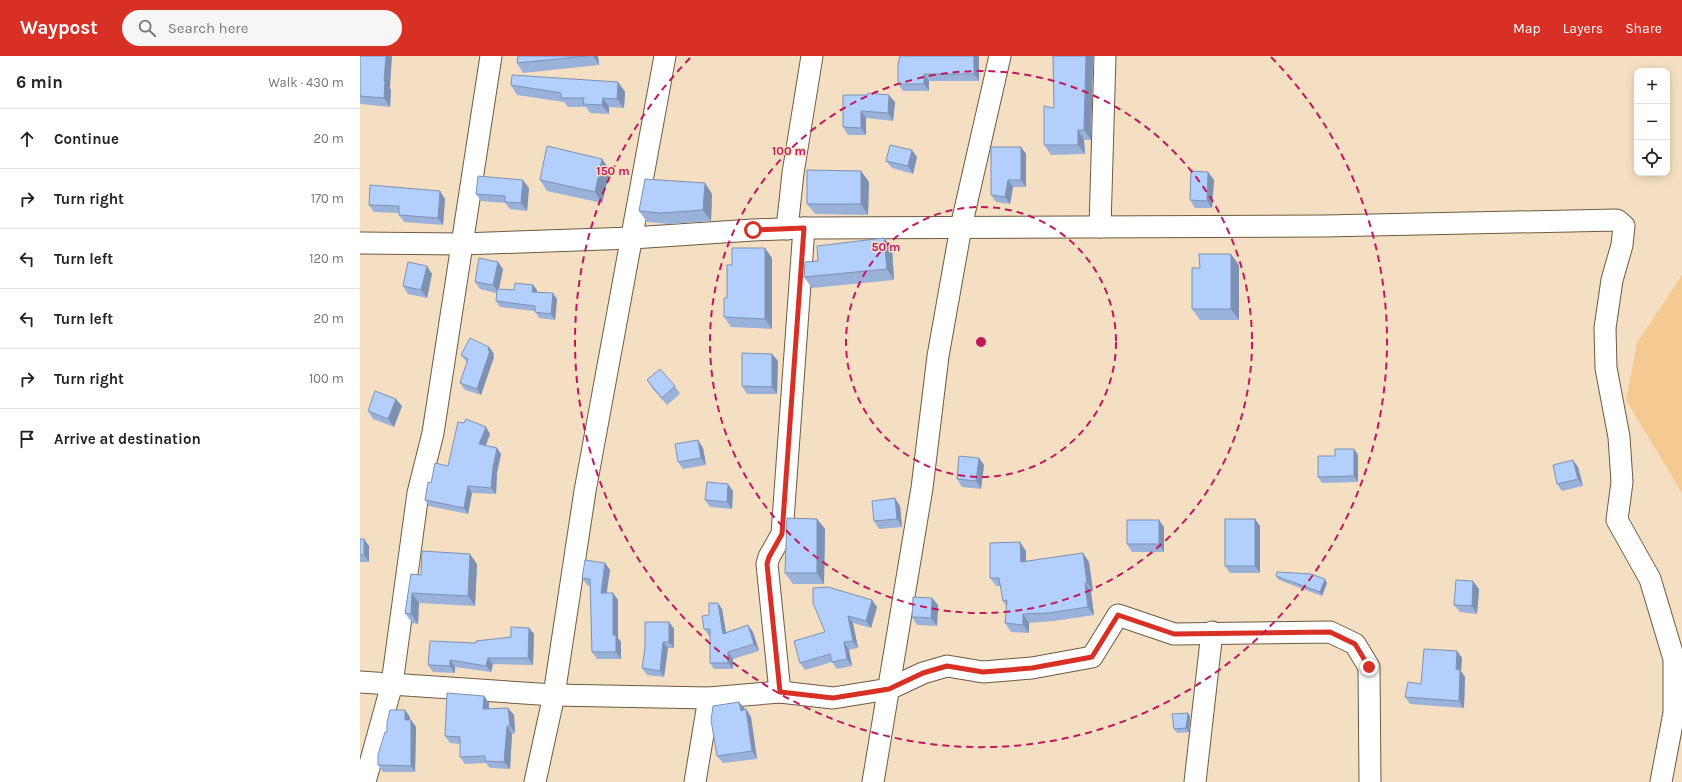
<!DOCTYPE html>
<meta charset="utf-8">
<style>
:root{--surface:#fff;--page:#f6f6f6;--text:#222;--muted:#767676;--line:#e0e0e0;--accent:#d93025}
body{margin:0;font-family:Karla,sans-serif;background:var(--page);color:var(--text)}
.controls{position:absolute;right:12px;top:12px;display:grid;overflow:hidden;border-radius:8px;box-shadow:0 2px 10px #0003}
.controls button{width:36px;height:36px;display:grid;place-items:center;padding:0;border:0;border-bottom:1px solid var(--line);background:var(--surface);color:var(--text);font:20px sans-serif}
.stop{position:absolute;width:12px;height:12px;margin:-9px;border:3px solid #d93025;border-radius:50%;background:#fff}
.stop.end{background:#d93025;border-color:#fff;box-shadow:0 1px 4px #0008}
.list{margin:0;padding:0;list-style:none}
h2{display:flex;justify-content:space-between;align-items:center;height:52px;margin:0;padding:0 16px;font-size:17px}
h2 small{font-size:13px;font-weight:400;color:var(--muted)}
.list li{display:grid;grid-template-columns:26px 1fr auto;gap:12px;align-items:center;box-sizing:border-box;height:60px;padding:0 16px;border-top:1px solid var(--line)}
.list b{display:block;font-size:15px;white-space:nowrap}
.list em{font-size:13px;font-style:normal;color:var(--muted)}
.icon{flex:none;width:22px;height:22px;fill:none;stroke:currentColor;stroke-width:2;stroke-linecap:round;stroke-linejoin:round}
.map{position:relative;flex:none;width:1322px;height:726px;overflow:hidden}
header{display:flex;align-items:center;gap:24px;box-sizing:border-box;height:56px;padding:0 20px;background:var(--accent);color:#fff}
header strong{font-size:19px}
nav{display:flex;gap:22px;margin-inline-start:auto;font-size:14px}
.search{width:280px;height:36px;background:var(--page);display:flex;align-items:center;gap:10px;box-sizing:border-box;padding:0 14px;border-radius:22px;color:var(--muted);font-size:15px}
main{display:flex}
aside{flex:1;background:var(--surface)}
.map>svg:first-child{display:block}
</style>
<header>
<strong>Waypost</strong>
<div class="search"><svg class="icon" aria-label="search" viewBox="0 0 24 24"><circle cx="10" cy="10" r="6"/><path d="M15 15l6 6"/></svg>Search here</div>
<nav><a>Map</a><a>Layers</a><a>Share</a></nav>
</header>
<main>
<aside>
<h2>6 min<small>Walk · 430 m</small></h2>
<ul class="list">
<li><svg class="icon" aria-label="ahead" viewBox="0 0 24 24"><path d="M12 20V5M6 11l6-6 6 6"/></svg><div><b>Continue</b></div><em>20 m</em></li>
<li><svg class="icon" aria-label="right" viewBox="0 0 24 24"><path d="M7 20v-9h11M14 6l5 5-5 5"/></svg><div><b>Turn right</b></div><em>170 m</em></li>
<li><svg class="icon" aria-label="left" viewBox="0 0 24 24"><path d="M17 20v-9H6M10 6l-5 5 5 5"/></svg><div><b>Turn left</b></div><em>120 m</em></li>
<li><svg class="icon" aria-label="left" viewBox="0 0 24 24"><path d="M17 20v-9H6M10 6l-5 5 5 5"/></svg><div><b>Turn left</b></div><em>20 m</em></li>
<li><svg class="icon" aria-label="right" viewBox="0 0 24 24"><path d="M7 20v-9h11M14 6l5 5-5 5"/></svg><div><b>Turn right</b></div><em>100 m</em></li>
<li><svg class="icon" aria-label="arrive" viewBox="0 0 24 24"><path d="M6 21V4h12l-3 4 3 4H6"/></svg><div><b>Arrive at destination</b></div></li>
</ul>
</aside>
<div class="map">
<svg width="1322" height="726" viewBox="0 0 1322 726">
<rect width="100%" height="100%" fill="#f5dfc2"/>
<path fill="#f5ca92" d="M1322,219v218l-56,-93 11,-57z"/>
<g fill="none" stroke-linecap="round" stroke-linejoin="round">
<defs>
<g id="minor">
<path d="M740,171l5,-171"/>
<path d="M427,173l6,-56 19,-117"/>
<path d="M0,187l102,1 170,-6 121,-8 51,-2 520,-2 293,-6 7,6 -2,19 -10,35 -7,48 1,40 13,69 3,45 -5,38 33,59 24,80v54l-13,69"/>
<path d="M0,626l194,13 155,3 71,-6 53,6 56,-9 34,-16 24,-7 36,6 49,-4 60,-11 26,-42 56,19 156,-2 25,12 14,23 1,115"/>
<path d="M420,636l-13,-128 2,-7 13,-23 22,-306"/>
<path d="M5,726l27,-98 26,-191 15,-60 58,-377"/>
<path d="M175,726l19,-87 31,-204 80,-435"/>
<path d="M335,726l14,-84"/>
<path d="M513,726l49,-294 16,-132 23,-129 39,-171"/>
<path d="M835,726l17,-150"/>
</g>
</defs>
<use href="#minor" stroke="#6d5a41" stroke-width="23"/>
<use href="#minor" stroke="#fff" stroke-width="21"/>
</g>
<g fill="#9ab2da">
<path d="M0,0l31,34 -1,17 -30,-3z"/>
<path d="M158,0h80l1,9 -76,8 -6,-10z"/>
<path d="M540,0h79v25h-50v10h-26l-5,-7z"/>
<path d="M693,0h40l-2,84h-7l1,14 -34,1 -7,-10 10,-37z"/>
<path d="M258,26l7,10 -1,16 -15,-1v7l-19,-1 -4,-6h-18l-4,-5 -47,-7 -6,-10z"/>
<path d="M483,39l52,7 -2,19 -27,-3v17h-18l-5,-8z"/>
<path d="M661,91l5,7v33h-13l-3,17 -14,-2 -5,-7z"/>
<path d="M557,101l-4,17 -21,-6 -6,-7z"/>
<path d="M242,103l8,11 -8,33 -55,-12 -7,-11z"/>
<path d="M501,115l8,11 -1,33 -53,-1 -8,-10z"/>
<path d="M848,116l6,8 -2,28h-17l-5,-8z"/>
<path d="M345,127l7,11 -1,27 -42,3 -22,-2 -8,-11z"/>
<path d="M169,132l-2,23 -17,-2 -5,-6 -24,-2 -5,-7z"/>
<path d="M80,135l5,8 -2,26 -39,-3 -5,-7v-2l-25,-1 -5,-7z"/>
<path d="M524,182l8,11 2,31 -82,8 -8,-11z"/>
<path d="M412,202v71l-41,-2 -7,-10 8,-52z"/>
<path d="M879,209v55h-39l-8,-11 8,-41z"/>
<path d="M67,210l5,8 -5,24 -19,-4 -5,-8z"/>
<path d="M143,213l-4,20 15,1 19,-5 4,5 -1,2 21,7 -2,21 -16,-2 -4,-6v-1l-35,-4 -4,-6v-8l-16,-4 -5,-7z"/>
<path d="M129,291l5,7 -1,1 1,2 -13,38 -16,-5 -5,-7 7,-21 -1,-1 -5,-6z"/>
<path d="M412,298l6,7 -1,33h-30l-5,-8z"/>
<path d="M287,324l28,6 5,8 -13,11 -15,-17z"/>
<path d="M42,350l-8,21 -21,-8 -5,-8z"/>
<path d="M130,378l-4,11 11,3 4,6 -4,19 -1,21 -24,-1 -4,21 -39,-8 -4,-6 6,-17 17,-17z"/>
<path d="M343,392l3,17 -23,4 -5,-7z"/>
<path d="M994,393l4,6v27l-36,1 -4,-6 17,-21z"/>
<path d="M619,402l5,7 -3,24 -19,-2 -5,-8z"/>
<path d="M1218,411l5,19 -21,5 -5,-7z"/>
<path d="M373,435l-1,18 -22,-2 -5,-7z"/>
<path d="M540,450l2,21 -23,2 -5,-8z"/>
<path d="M457,463l8,10 -1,55h-31l-8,-11z"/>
<path d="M799,464l5,7v25h-32l-5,-8z"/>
<path d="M900,470v47h-30l-5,-7z"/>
<path d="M0,483h4l5,7v16h-9z"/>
<path d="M666,495v11l57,-9 6,9 4,29 -2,1 3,23 -40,6 -25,2v10l-18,-1 -6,-9 1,-17 -3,-5 -2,-15h-5l-6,-8z"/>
<path d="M245,507l5,7 -3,23h6l5,7v38l3,4v17h-24l-5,-7 -2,-66 -3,-1 -5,-7z"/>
<path d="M117,508l-2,42 -56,-3 -1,21 -6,-1 -7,-10 6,-39 10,1z"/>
<path d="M916,520l51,7 -5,13 -43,-16z"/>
<path d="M1119,533l-2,25 -17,-2 -6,-7z"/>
<path d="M572,542l6,7 -1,21 -20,-1 -5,-8z"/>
<path d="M512,544l5,7 -6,21 -18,-5 5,25 -9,2 3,16 -15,3 -5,-7 -27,8 -5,-7 25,-31z"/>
<path d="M358,547l4,6 4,23 22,-7 5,7 6,19 -26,8v10h-19l-4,-6v-27h-1l-5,-7 5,-14z"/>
<path d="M309,566l5,7v19h-6l-4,29 -17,-2 -5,-7z"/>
<path d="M169,572l5,6 -1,31 -40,-1 -2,8 -36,-5v6l-22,-1 -5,-7 48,-22 35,-6z"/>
<path d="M1097,595l5,7 -1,13 4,6 -1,31 -54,-4 -5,-7 16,-13z"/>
<path d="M124,640l5,7v6l19,-1 6,7 1,18 -3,1 -2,35 -20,-1 -4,-5 -21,1 -5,-7v-13l-10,-1 -5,-7z"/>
<path d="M379,646l6,8 1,-1 5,8 6,42 -34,4 -6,-7z"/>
<path d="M828,657l2,3 -1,16 -12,1 -3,-4z"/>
<path d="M50,661v3h1l5,7 -1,45h-32l-5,-7 9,-33z"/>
</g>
<g fill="#7d91b2">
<path d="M26,0h6l-2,32 1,2 -1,17 -6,-9v-17z"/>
<path d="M233,0h5l1,9z"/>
<path d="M614,0h5v25l-5,-7z"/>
<path d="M726,0h7l-2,84 -7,-10z"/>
<path d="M564,18l5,7v10l-5,-7z"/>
<path d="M258,26l7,10 -1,16 -7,-9z"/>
<path d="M529,39l6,7 -2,19 -5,-8z"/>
<path d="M243,42l6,9v7l-7,-9z"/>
<path d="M501,55l5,7v17l-5,-7z"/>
<path d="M718,74l6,10 1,14 -7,-9z"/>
<path d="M661,91l5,7v33l-5,-7z"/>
<path d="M552,94l5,7 -4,17 -5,-8z"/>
<path d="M242,103l8,11 -8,33 -7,-11z"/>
<path d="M501,115l8,11 -1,33 -7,-11z"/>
<path d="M848,116l6,8 -2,28 -5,-7z"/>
<path d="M163,124l6,8 -2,23 -6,-8z"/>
<path d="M648,124l5,7 -3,17 -5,-7z"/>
<path d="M345,127l7,11 -1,27 -8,-11z"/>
<path d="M80,135l5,8 -2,26 -5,-7z"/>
<path d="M524,182l8,11 2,31 -7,-11z"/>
<path d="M405,192l7,10v71l-7,-10z"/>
<path d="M871,198l8,11v55l-8,-11z"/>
<path d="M138,206l5,7 -5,24 -5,-8z"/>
<path d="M67,210l5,8 -5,24 -6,-8z"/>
<path d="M173,229l4,5 -1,7 -4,-5z"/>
<path d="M193,237l4,6 -2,21 -4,-6z"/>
<path d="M129,291l5,7 -1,1 1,2 -13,38 -4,-6z"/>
<path d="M412,298l6,7 -1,33 -5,-7z"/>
<path d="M36,343l6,7 -8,21 -6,-8z"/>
<path d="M126,371l4,7 -6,16 -5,-6z"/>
<path d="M338,384l5,8 3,17 -5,-7z"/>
<path d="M137,392l4,6 -4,19 -1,21 -5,-6 2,-21z"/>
<path d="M994,393l4,6v27l-4,-6z"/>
<path d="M619,402l5,7 -3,24 -5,-8z"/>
<path d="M1213,404l5,7 5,19 -5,-7z"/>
<path d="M368,428l5,7 -1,18 -5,-7z"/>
<path d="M108,430l4,7 -4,21 -4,-6z"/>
<path d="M535,442l5,8 2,21 -5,-8z"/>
<path d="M457,463l8,10 -1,55 -7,-11z"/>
<path d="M895,463l5,7v47l-5,-7z"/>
<path d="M799,464l5,7v25l-5,-8z"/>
<path d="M4,483l5,7v16l-5,-7z"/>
<path d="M660,486l6,9v20l-5,-9z"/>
<path d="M723,497l6,9 4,29 -6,-8z"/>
<path d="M110,498l7,10 -2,42 -7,-10z"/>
<path d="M245,507l5,7 -5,30 -4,-7z"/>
<path d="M965,523l2,4 -5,13 -2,-4z"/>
<path d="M1113,525l6,8 -2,25 -5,-8z"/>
<path d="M725,527l6,9 3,23 -6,-8z"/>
<path d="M52,537l7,10 -1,21 -7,-10z"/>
<path d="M253,537l5,7v38l3,4v17l-5,-7 -3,-17z"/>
<path d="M572,542l6,7 -1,21 -6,-8z"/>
<path d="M512,544l5,7 -6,21 -5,-7z"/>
<path d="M358,547l4,6 5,31 -4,-6z"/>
<path d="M663,558l6,9v10l-6,-8z"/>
<path d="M488,560l5,7 5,25 -5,-7z"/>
<path d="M309,566l5,7v19l-5,-6z"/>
<path d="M388,569l5,7 6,19 -5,-7z"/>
<path d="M169,572l5,6 -1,31 -5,-7z"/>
<path d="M303,586l5,6 -4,29 -4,-6z"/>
<path d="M484,586l5,8 3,16 -5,-7z"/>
<path d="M1097,595l5,7 -1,13 4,6 -1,31 -5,-7 -3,-32z"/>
<path d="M368,596l5,7v10l-5,-6z"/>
<path d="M128,602l5,6 -2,8 -5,-6z"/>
<path d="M90,604l5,7v6l-5,-7z"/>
<path d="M124,640l5,7v14l-6,-8z"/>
<path d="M379,646l6,7 1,9 -5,-7z"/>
<path d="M148,652l6,7 1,18 -5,-7z"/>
<path d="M386,653l5,8 6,42 -5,-8z"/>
<path d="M45,654l5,7 -1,9 -4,-6z"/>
<path d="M828,657l2,3 -1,16 -3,-4z"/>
<path d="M51,664l5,7 -1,45 -4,-6z"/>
<path d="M147,670l5,8 -2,35 -6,-7z"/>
</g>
<g fill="#b3cffe" stroke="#7d91b2">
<path d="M0,0h26l-2,25 1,1 -1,16 -24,-2z"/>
<path d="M158,0h70l-71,7z"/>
<path d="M540,0h74v18h-50v10h-26v-20z"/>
<path d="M693,0h33l-2,74h-6v15h-34v-39l10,2z"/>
<path d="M152,19l106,7 -1,17 -14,-1 -1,7 -19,-1 1,-6h-23v-5l-50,-8z"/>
<path d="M508,37l21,2 -1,18 -27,-2v17l-18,-1v-32h25z"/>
<path d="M530,89l22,5 -4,16 -22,-5z"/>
<path d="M187,90l55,13 -7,33 -55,-12z"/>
<path d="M631,91h30v33h-13l-3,17 -14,-2z"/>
<path d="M447,114l54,1v33h-54z"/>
<path d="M831,115l17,1 -1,29 -17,-1z"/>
<path d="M118,120l45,4 -2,23 -16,-1v-6l-29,-2z"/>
<path d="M285,123l60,4 -2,27 -42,3 -22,-2z"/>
<path d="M10,129l70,6 -2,27 -39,-3v-9l-30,-1z"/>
<path d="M524,182l3,31 -83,8 1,-15 13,-1 -1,-15z"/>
<path d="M372,192h33v71l-41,-2v-19h3v-33h5z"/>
<path d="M839,198h32v55h-39v-41h8z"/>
<path d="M119,202l19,4 -5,23 -18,-3z"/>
<path d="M48,206l19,4 -6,24 -18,-4z"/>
<path d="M155,227l18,2 -1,7 21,1 -2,21 -16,-2v-6l-39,-5 1,-12 17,1z"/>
<path d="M110,282l19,9 -1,3 2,1 -13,38 -17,-6 8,-24 -7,-4z"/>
<path d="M382,297l30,1v33l-30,-1z"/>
<path d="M300,313l15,17 -13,12 -15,-18z"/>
<path d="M15,335l21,8 -8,20 -20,-8z"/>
<path d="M106,363l20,8 -7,17 18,4 -4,19 -2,21 -23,-2 -4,22 -39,-8 3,-18 3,1 4,-20 13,3 10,-44 6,1z"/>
<path d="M338,384l3,18 -23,4 -3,-18z"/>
<path d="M975,393h19v27l-36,1v-21h17z"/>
<path d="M599,400l20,2 -3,23 -19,-2z"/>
<path d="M1213,404l5,19 -21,5 -4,-19z"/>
<path d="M347,426l21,2 -1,18 -22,-2z"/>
<path d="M535,442l2,21 -23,2 -2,-20z"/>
<path d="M427,462l30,1v54h-32z"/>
<rect x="865" y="463" width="30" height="47"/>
<rect x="767" y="464" width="32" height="24"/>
<rect x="0" y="483" width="4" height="16"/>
<path d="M660,486l1,20 62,-9 4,30h-2l3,24 -40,6 -25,1v11l-18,-2 2,-23 -4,1 -4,-23h-9v-35z"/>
<path d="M62,495l48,3 -2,42 -56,-3 -1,21 -6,-1 6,-39 10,1z"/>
<path d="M225,504l20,3 -4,30h12v42h3v17h-24l-2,-73 -8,-1z"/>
<path d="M917,516l34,2 14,5 -5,13 -44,-16z"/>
<path d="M1096,524l17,1 -1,25 -18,-1z"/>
<path d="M468,531l44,13 -6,21 -18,-5 5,25 -9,1 3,17 -15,3 -2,-8 -30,9 -6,-22 31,-9 -12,-29v-15z"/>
<path d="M553,541l19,1 -1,20 -19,-1z"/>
<path d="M349,547h9l5,31 25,-9 6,19 -26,8v11h-18v-34h-6l-2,-13 7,-1z"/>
<path d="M285,566h24v20h-6l-3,29 -18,-3 3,-21z"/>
<path d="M151,571l18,1 -1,30h-40l-2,8 -36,-6v6l-22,-1 2,-24 46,2v-2l35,-4z"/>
<path d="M1064,593l33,2 -1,18 4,1 -1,31 -54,-4 3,-15 13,2z"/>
<path d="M87,637l37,3 -1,13 25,-1 2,18h-3l-3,36 -19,-1v-5l-25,1v-20l-15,-1z"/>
<path d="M379,646l2,9 5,-2 6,42 -35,5 -6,-36 2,-14z"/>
<path d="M30,654h15v10h6v46l-33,-1v-10l7,-23h2v-10z"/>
<path d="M828,657l-2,15 -12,1 -2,-15z"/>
</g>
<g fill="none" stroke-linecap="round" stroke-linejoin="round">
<path stroke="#d93025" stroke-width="5" d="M393,174l51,-2 -22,306 -13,23 -2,7 13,128 53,6 56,-9 34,-16 24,-7 36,6 49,-4 60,-11 26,-42 56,19 156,-2 25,12 14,23"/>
</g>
<g fill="none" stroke="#c2185b" stroke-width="2" stroke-dasharray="7 5">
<circle cx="621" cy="286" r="135"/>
<circle cx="621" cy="286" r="271"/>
<path d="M911 1A406 406 0 1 1 331 1"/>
</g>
<circle cx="621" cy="286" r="6" fill="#c2185b" stroke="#f5dfc2" stroke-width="2"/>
<g font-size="12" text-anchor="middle" font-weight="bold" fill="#c2185b" stroke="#f5dfc2" stroke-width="3" stroke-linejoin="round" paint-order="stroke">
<text x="429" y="99">100 m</text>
<text x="253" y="119">150 m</text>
<text x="526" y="195">50 m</text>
</g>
</svg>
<div class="controls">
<button>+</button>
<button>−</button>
<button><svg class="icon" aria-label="locate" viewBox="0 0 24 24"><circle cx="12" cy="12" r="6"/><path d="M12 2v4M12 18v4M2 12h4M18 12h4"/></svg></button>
</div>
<div class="stop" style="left:393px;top:174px"></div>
<div class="stop end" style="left:1009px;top:611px"></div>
</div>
</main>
